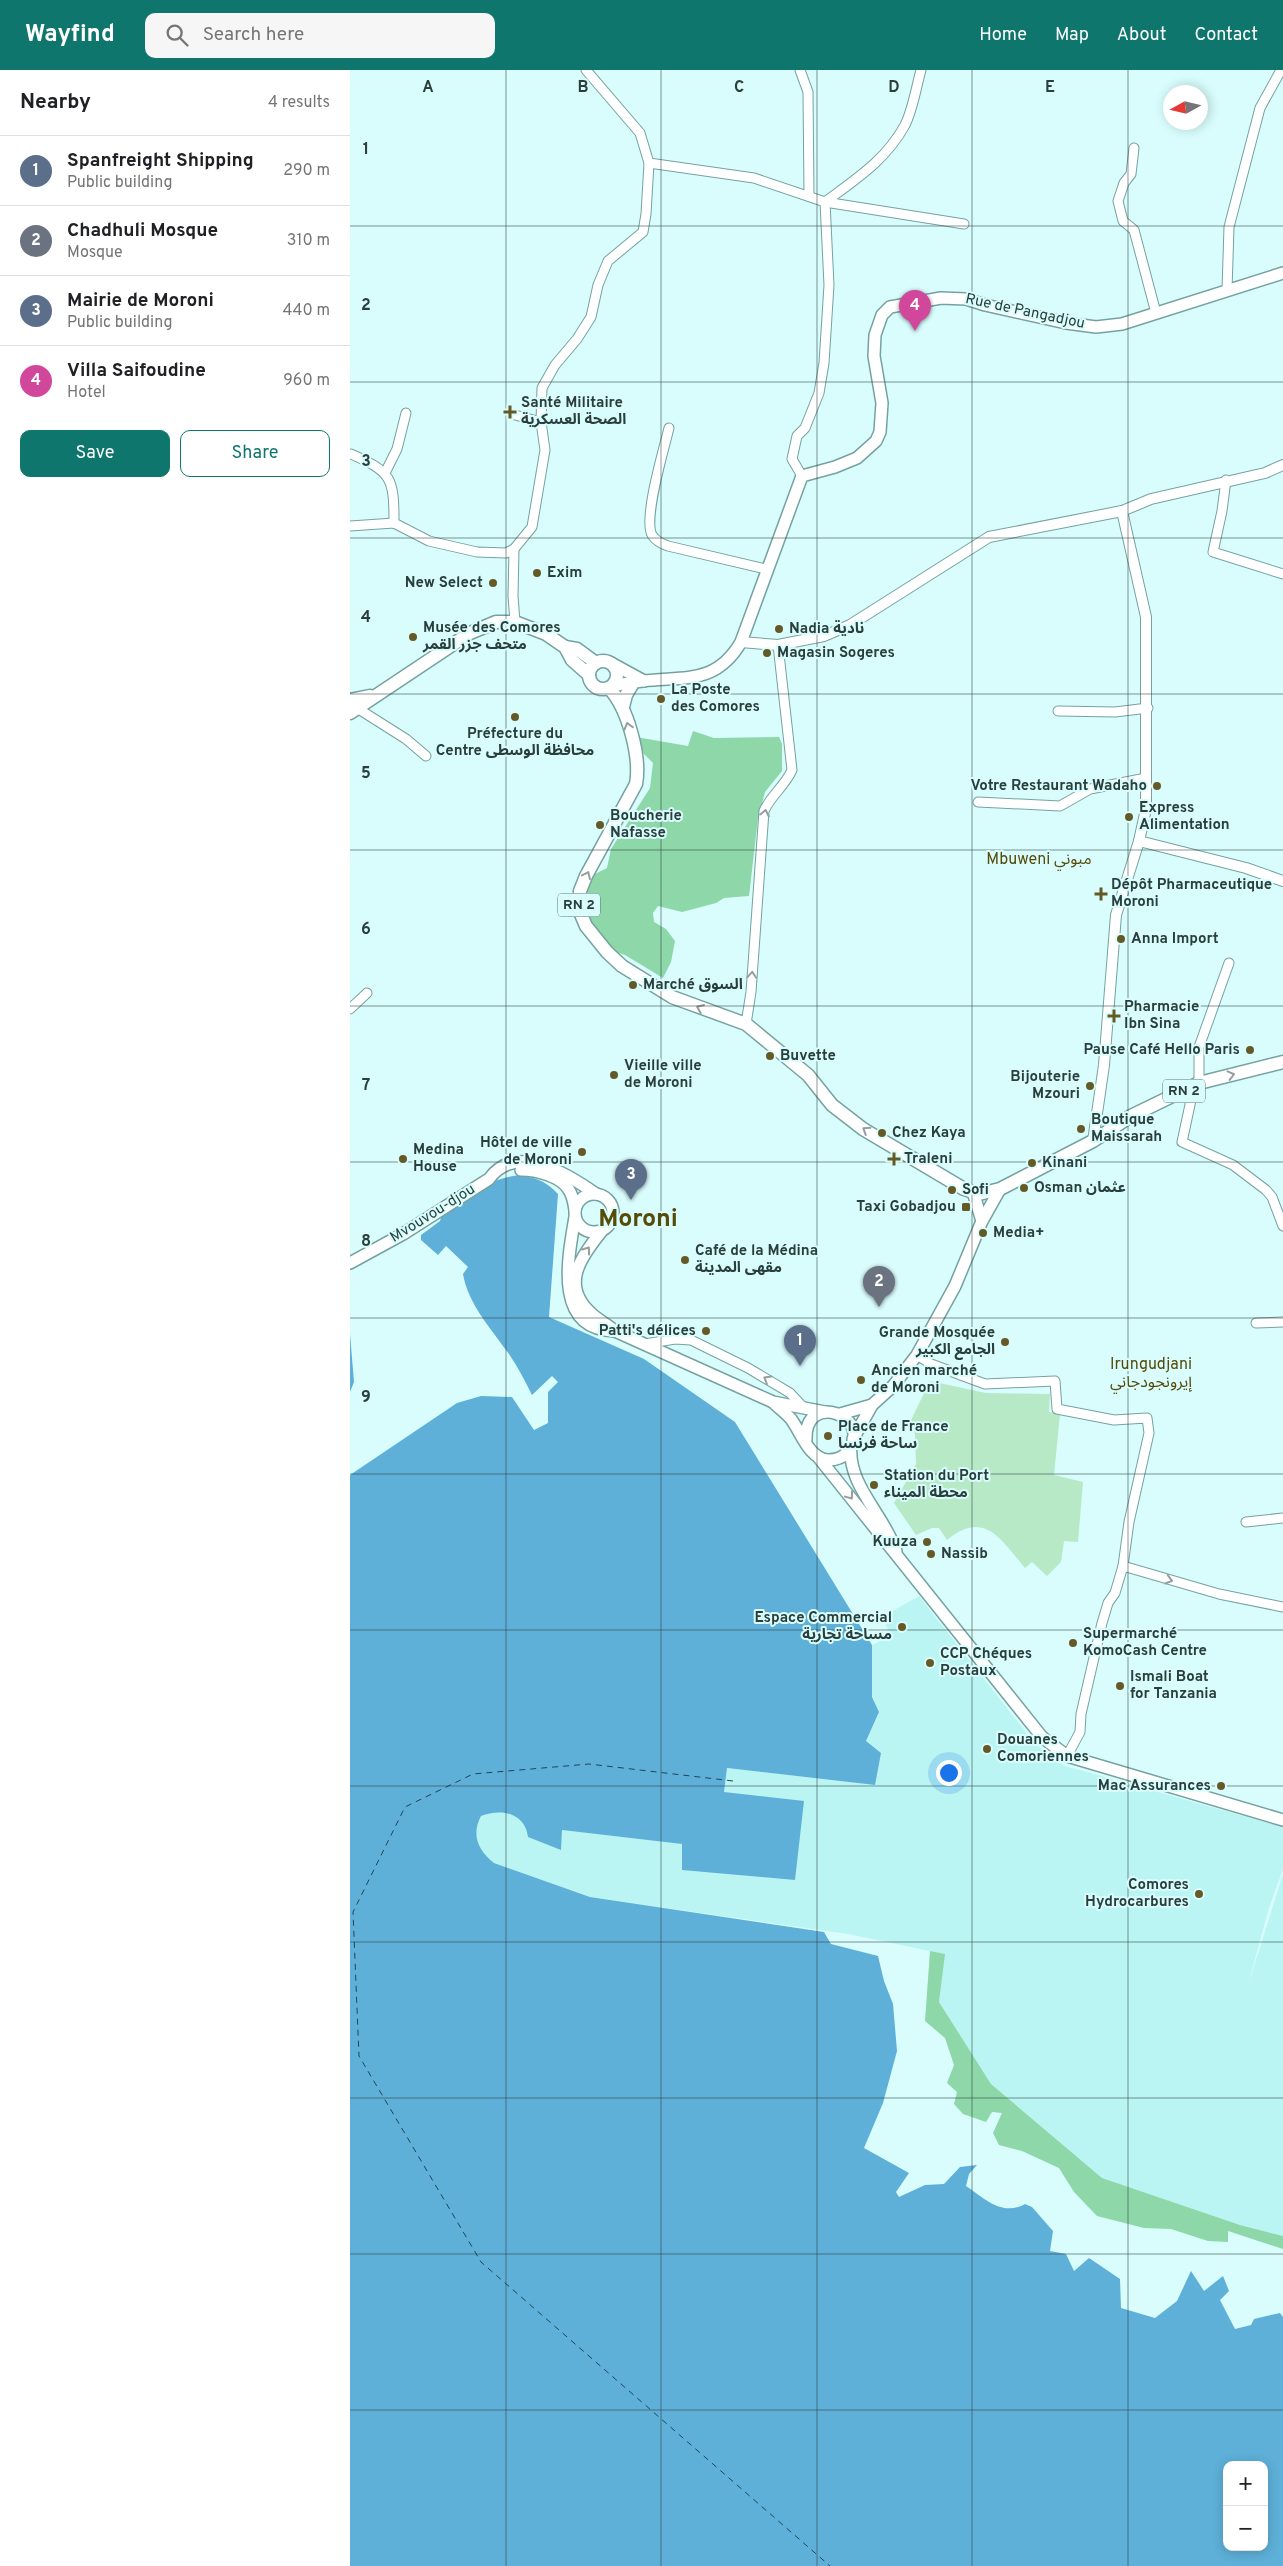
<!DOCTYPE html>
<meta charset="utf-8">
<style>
:root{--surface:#fff;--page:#f6f6f6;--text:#202124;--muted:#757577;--line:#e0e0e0;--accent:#0f766e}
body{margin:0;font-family:Overpass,"Noto Sans Arabic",sans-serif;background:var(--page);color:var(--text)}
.controls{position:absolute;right:15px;bottom:15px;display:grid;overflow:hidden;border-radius:10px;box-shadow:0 2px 12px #0003}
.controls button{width:45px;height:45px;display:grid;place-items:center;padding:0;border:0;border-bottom:1px solid var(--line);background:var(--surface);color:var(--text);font:25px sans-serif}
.compass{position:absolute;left:813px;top:15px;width:45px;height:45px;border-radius:50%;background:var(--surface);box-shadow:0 2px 12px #0003;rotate:262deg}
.you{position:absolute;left:598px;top:1702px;width:18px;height:18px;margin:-12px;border:4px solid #fff;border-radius:50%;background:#1a73e8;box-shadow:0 0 0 8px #1a73e833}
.badge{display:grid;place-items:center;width:32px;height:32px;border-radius:50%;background:var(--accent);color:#fff;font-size:16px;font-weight:700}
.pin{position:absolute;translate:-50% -41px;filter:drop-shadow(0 1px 2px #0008)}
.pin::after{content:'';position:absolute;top:26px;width:18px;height:15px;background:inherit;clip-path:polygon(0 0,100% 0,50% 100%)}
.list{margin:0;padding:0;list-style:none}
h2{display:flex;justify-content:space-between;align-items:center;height:65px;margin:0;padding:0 20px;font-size:21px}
h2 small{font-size:16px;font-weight:400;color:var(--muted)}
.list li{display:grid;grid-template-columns:32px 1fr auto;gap:15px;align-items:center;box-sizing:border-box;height:70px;padding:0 20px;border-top:1px solid var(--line)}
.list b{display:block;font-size:19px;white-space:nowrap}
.list p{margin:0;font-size:16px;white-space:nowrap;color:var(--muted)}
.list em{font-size:16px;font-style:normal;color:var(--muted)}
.actions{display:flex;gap:10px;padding:15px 20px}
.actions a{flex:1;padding:11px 0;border:1px solid var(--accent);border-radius:10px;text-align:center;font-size:18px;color:var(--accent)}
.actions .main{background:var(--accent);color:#fff}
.icon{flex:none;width:28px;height:28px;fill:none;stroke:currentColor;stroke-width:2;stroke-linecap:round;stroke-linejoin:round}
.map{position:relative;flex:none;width:933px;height:2496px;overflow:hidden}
header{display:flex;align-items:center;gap:30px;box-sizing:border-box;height:70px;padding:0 25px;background:var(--accent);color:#fff}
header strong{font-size:24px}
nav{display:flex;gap:28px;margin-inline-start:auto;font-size:18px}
.search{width:350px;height:45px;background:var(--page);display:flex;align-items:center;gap:12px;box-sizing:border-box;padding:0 18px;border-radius:10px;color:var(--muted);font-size:19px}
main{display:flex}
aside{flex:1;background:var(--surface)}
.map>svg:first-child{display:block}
</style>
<header>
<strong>Wayfind</strong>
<div class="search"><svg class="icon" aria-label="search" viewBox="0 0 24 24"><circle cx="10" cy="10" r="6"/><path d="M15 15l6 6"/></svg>Search here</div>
<nav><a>Home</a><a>Map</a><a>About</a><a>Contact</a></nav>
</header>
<main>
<aside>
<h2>Nearby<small>4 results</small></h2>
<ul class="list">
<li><span class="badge" style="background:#5c6f8a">1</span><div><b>Spanfreight Shipping</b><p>Public building</p></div><em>290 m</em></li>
<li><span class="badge" style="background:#6b7280">2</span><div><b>Chadhuli Mosque</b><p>Mosque</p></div><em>310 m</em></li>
<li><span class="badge" style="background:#5c6f8a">3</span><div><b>Mairie de Moroni</b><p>Public building</p></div><em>440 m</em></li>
<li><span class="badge" style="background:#d1479c">4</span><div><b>Villa Saifoudine</b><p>Hotel</p></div><em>960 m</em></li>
</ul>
<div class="actions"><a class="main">Save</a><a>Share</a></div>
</aside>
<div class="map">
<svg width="933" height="2496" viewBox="0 0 933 2496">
<rect width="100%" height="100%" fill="#d8fdfc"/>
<path fill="#bbf5f3" d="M569,1526l113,144 16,15 17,11 218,61v42l-14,39 -21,77 35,-111v362l-43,-11 -138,-47 -111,-94 -52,-82 5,-48 -96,-20 -258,-37 -97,-34 -11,-9 -7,-17 1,-12 5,-9 13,-5 24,5 9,11 33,23 2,-20 121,14 -1,25 42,-77 3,-24 148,17 -9,-44 13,-29 -7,-15v-52l19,-9 -9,-19z"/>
<path fill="#b7e9c7" d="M580,1311l56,12 64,1 -1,18 11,2 -6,61 29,7 -5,60 -14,-1 -3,21 -14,14 -15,-14 -7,6c-24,-28 -40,-59 -78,-28l-8,-12h-7l-16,7 -22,-32 22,-39 -1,-29 -4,-15z"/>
<g fill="#8dd7a8">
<path d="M343,661l21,7 65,-1 3,7v27l-17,21 -7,26 -9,78 -25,2 -8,5 -34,9 -24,-6 -5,7 1,9 12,7 9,12 -4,21 -8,16 -38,-23 -15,-5 -15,-17 -13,-24 4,-14v-12l9,-9 12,-6 4,-19 39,-61 3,-25 -17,-17v-9l52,9z"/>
<path d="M580,1881l15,3 -6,48 52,82 111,94 138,47 43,11v13l-55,-18v11l-20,-1 -37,-12 -27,-1 -47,-12 -23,-24 -15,-24 -37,-17 -23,-6 -6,-12 9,-20 -10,-1 -6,10 -23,-8 -9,-10 3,-12 -10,-9 7,-18 -9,-27 -20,-17z"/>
</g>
<g fill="#5eb0d9" fill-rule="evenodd">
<path d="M169,1105c17,3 27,6 39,19l-9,123 95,42 91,63 137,223v52l7,15 -13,29 15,12 -6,32 -148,-17 -3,24 80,9 -9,79 -113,-10v-26l-120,-14 -1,20 -33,-13c-3,-24 -27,-29 -47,-21 -10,19 -3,34 13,47l96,34 234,35 7,12 47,12 6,25 9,23 4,47 -14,52 -19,45 45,25 -13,19 3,5 26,-12 19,-1 16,-17 17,-2 -8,9 -3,12c18,12 36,31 59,18l7,3 21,24 -3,20 16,3 8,17 15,-13 31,21 1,29 34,10 22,-17 14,-30 13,20 19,-15 6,15 -9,9 15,29 16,-4 3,-6 26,-6 3,4v249h-933v-1091l107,-72 24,-7 31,1 22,33 14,-7v-31l10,-10 -6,-6 -20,19c-7,-14 -14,-28 -23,-41 -17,-24 -41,-50 -46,-80l5,-7 -22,-21 -8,9 -17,-15v-5l19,-14 3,-11c25,-16 46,-31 76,-35zM877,2395h37v82h-37z"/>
<path d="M0,1264l4,48 -4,10z"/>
</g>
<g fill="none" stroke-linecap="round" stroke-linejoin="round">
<path stroke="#204457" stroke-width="1" stroke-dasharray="6 5" stroke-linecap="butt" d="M383,1711l-144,-17 -116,10 -68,33 -52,105 6,144 122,206 349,304"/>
<defs>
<g id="minor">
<path d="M450,0l8,22 1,103"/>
<path d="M571,0c-5,18 -8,39 -16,55 -19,35 -49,54 -80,77l139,22"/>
<path d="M784,78l-3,26 -7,9 -6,18 5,20 11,9 22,83"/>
<path d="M299,93l105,15 71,24 4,83 -5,78 -5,30 -14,35 -8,8 -5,23 10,17"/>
<path d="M877,220l2,-63 31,-119 21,-38"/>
<path d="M165,345l26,7 4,28 -13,77 -18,22 -1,47 2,26"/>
<path d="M191,352l1,-34 13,-23 22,-26 14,-22 7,-32 10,-24 35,-29 3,-18 3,-51 -9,-30 -54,-63"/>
<path d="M319,358c-5,21 -26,90 -17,107 4,6 10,9 16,11l98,23"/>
<path d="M1,384c41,18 43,24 43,69"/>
<path d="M35,403l12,-24 9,-36"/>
<path d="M876,410l-4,31 -9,41 70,22"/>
<path d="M0,456l44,-3 35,18 48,11 29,1 8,-4"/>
<path d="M7,638l49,31 20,17"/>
<path d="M708,641l57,1 33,-4"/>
<path d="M628,732l82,4 30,-17 56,-11"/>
<path d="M0,939l17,-16"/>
<path d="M396,954l5,-32 13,-181c7,-16 21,-25 28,-41l-14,-125"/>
<path d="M849,1013v-36l30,-84"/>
<path d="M844,1016l-12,56 51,23 33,25 6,7 11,29"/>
<path d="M906,1253l27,-1"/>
<path d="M295,1274l30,-5 16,1 57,28 42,25 14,15"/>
<path d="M567,1285l14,9 54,20 70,-3 2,28 57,11 33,-2 2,15 -20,89 -6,44 -8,27 -7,10 -6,20 -21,91 -1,18 -13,24"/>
<path d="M896,1452l37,-4"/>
<path d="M773,1496l96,28 64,13"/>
</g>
<g id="tertiary">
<path d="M391,572l37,3 46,-9 26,-11 139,-88 133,-26 29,-12 114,-26 18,-8"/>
<path d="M789,771l107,27 37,13"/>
<path d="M743,1071l11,-76 12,-150 23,-74 7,-32v-192l-24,-106"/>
</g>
<g id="secondary">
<path d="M261,593l33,18"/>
<path d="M262,616c10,-2 21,-4 31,-5 41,-5 73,4 98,-39l61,-166 33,-9 22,-9 19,-17 4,-9 2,-29 -8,-47 1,-21 7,-20 8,-8 51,-9 25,1 19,6 81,18 30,4 26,-3 161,-51"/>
<path d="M171,1100c15,0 40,6 48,20 4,6 5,13 6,20"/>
<path d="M623,1122l9,29"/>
<circle cx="244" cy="1143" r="19"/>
<path d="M225,1147c-7,41 -22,113 40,114"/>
<path d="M251,1162c-22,27 -41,55 -8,83 7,6 15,10 22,16l158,71 52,10"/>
<path d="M0,1193l53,-29 86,-55c27,-38 80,-4 107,15"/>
<path d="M424,1333c5,5 12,10 17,16 10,13 18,40 37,41 8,0 16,-3 20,-9 27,-34 -44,-62 -42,-11"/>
<path d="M490,1344l32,-9"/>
<path d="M503,1369l19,-34 21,-19 24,-31 38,-69 27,-65 18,-32"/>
<path d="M501,1376c-4,39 34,70 45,105"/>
<path d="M469,1388l223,279 25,19 216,64"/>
</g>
<g id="primary">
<path d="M215,577l12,2 19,14"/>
<circle cx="253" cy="605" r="14"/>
<path d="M259,618c19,20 32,69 27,96l-50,92 -6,15v21l6,14 21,26 15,14 50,31 74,27 62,51 24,30 31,24 101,60 15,5 21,-5 93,-48 38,-25 68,-33 84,-21"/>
<path d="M0,630l20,-4"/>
<path d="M273,637l3,-12 7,-12"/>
<path d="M0,643l120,-80 26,-11h19l31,12 19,13 7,13 17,15"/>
</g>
</defs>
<use href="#minor" stroke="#75a2a1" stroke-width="11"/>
<use href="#tertiary" stroke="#75a2a1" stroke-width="12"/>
<use href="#secondary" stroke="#75a2a1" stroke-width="14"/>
<use href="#primary" stroke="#75a2a1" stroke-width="15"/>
<use href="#minor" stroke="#fff" stroke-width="9"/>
<use href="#tertiary" stroke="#fff" stroke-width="10"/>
<use href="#secondary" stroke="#fff" stroke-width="11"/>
<use href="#primary" stroke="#fff" stroke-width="12"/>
</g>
<defs><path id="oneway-chevron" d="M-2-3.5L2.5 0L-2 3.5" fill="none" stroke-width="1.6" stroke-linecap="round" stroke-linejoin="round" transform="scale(1.25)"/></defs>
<g stroke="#959e9e">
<use href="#oneway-chevron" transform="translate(278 656) rotate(-106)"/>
<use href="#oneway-chevron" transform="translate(415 743) rotate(-78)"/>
<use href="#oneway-chevron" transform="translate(237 805) rotate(-65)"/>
<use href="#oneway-chevron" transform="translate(402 905) rotate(-86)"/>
<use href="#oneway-chevron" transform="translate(350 938) rotate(-157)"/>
<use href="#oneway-chevron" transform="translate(881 1005) rotate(-14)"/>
<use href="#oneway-chevron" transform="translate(516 1060) rotate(-147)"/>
<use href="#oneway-chevron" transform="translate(237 1180) rotate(-54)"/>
<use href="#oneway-chevron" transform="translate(417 1309) rotate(-149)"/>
<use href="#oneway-chevron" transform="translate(500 1426) rotate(53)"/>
<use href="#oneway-chevron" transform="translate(819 1510) rotate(16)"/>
</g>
<path fill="none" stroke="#2b3e3e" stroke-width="1" stroke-opacity="0.55" d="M156,0v2496M311,0v2496M467,0v2496M622,0v2496M778,0v2496M0,156h933M0,312h933M0,468h933M0,624h933M0,780h933M0,936h933M0,1092h933M0,1248h933M0,1404h933M0,1560h933M0,1716h933M0,1872h933M0,2028h933M0,2184h933M0,2340h933"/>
<g fill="#655a27" stroke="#d8fdfc" stroke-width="2">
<path d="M157.5 334.5h5v5h5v5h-5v5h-5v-5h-5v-5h5z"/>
<circle cx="187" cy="503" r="5"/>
<circle cx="143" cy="513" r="5"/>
<circle cx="429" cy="559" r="5"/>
<circle cx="63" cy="567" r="5"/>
<circle cx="417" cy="583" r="5"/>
<circle cx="311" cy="629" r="5"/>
<circle cx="165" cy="647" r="5"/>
<circle cx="807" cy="716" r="5"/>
<circle cx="779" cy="747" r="5"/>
<circle cx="250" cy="755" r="5"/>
<path d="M748.5 816.5h5v5h5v5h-5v5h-5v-5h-5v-5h5z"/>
<circle cx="771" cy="869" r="5"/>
<circle cx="283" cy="915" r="5"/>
<path d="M761.5 938.5h5v5h5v5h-5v5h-5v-5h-5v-5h5z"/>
<circle cx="900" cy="980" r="5"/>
<circle cx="420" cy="986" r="5"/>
<circle cx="264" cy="1005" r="5"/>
<circle cx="740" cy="1016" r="5"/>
<circle cx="731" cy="1059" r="5"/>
<circle cx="532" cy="1063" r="5"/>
<circle cx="232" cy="1082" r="5"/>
<circle cx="53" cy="1089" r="5"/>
<path d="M541.5 1081.5h5v5h5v5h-5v5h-5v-5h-5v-5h5z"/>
<circle cx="682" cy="1093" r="5"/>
<circle cx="674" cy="1118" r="5"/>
<circle cx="602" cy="1120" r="5"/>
<rect x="611" y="1132" width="10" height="10" rx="2.5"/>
<circle cx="633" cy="1163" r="5"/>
<circle cx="335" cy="1190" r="5"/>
<circle cx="356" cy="1261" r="5"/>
<circle cx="655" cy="1272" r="5"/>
<circle cx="511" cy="1310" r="5"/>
<circle cx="478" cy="1366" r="5"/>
<circle cx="524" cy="1415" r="5"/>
<circle cx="577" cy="1472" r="5"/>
<circle cx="581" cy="1484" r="5"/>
<circle cx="552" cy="1557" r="5"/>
<circle cx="723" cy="1573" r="5"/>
<circle cx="580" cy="1593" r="5"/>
<circle cx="770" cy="1616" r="5"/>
<circle cx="637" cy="1679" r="5"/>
<circle cx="871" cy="1716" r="5"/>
<circle cx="849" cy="1824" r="5"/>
</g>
<g text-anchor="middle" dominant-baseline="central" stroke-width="4" stroke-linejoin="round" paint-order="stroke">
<g fill="#d8fdfc" stroke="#5f7777" stroke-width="1">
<rect x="208" y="823.5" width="42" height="23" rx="4"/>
<rect x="813" y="1009.5" width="42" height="23" rx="4"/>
</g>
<g font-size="14" font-weight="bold" fill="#2b3e3e">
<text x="229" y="835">RN 2</text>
<text x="834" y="1021">RN 2</text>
</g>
<g font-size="15" fill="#2b3e3e" stroke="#d8fdfc">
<text transform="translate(675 242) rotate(12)">Rue de Pangadjou</text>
<text transform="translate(83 1144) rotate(-32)">Mvouvou-djou</text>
</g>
<g font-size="15" font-weight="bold" fill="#2b3e3e" stroke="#d8fdfc" text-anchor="start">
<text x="171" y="333">Santé Militaire<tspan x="171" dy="17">الصحة العسكرية</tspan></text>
<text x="197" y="503">Exim</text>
<text x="133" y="513" text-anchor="end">New Select</text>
<text x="73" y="558">Musée des Comores<tspan x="73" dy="17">متحف جزر القمر</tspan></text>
<text x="439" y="559">Nadia نادية</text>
<text x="427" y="583">Magasin Sogeres</text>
<text x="321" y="620">La Poste<tspan x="321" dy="17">des Comores</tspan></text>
<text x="165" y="664" text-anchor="middle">Préfecture du<tspan x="165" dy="17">Centre محافظة الوسطى</tspan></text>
<text x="797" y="716" text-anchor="end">Votre Restaurant Wadaho</text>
<text x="789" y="738">Express<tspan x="789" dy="17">Alimentation</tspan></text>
<text x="260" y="746">Boucherie<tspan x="260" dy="17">Nafasse</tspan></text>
<text x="761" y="815">Dépôt Pharmaceutique<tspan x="761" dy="17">Moroni</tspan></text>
<text x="781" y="869">Anna Import</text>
<text x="293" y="915">Marché السوق</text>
<text x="774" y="937">Pharmacie<tspan x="774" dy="17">Ibn Sina</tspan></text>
<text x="890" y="980" text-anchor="end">Pause Café Hello Paris</text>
<text x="430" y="986">Buvette</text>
<text x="274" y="996">Vieille ville<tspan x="274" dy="17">de Moroni</tspan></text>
<text x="730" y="1007" text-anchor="end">Bijouterie<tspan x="730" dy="17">Mzouri</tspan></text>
<text x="741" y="1050">Boutique<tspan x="741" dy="17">Maissarah</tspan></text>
<text x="542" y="1063">Chez Kaya</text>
<text x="222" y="1073" text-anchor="end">Hôtel de ville<tspan x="222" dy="17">de Moroni</tspan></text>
<text x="63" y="1080">Medina<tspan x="63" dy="17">House</tspan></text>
<text x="554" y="1089">Traleni</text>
<text x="692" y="1093">Kinani</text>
<text x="684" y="1118">Osman عثمان</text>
<text x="612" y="1120">Sofi</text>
<text x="606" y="1137" text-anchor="end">Taxi Gobadjou</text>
<text x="643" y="1163">Media+</text>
<text x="345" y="1181">Café de la Médina<tspan x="345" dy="17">مقهى المدينة</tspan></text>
<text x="346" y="1261" text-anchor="end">Patti's délices</text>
<text x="645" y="1263" text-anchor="end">Grande Mosquée<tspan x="645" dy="17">الجامع الكبير</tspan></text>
<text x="521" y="1301">Ancien marché<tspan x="521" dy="17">de Moroni</tspan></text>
<text x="488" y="1357">Place de France<tspan x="488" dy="17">ساحة فرنسا</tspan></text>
<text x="534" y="1406">Station du Port<tspan x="534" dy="17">محطة الميناء</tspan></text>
<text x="567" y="1472" text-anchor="end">Kuuza</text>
<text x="591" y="1484">Nassib</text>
<text x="542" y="1548" text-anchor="end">Espace Commercial<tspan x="542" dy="17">مساحة تجارية</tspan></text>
<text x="733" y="1564">Supermarché<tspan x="733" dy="17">KomoCash Centre</tspan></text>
<text x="590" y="1584">CCP Chéques<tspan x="590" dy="17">Postaux</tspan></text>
<text x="780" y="1607">Ismali Boat<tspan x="780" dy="17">for Tanzania</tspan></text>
<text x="647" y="1670">Douanes<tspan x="647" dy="17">Comoriennes</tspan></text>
<text x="861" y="1716" text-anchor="end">Mac Assurances</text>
<text x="839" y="1815" text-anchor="end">Comores<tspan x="839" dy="17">Hydrocarbures</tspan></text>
</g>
<g font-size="16" fill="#574b0a" stroke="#d8fdfc">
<text x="689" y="790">Mbuweni مبوني</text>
<text x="801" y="1295">Irungudjani<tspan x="801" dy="18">إيرونجودجاني</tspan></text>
</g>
<g font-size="25" font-weight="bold" fill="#574b0a" stroke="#d8fdfc">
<text x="288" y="1150">Moroni</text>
</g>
</g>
<g font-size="16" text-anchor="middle" font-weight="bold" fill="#2b3e3e" stroke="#d8fdfc" stroke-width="4" stroke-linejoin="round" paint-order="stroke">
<text x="78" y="22">A</text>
<text x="233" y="22">B</text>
<text x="389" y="22">C</text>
<text x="544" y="22">D</text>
<text x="700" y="22">E</text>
<text x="16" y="84">1</text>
<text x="16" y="240">2</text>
<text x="16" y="396">3</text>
<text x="16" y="552">4</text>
<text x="16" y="708">5</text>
<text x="16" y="864">6</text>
<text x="16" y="1020">7</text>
<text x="16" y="1176">8</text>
<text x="16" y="1332">9</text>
</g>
</svg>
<div class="controls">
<button>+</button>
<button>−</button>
</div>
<svg class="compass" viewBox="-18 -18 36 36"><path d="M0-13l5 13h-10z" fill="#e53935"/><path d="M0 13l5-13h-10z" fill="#757577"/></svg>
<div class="you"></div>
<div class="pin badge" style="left:450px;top:1296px;background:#5c6f8a">1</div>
<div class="pin badge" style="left:529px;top:1237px;background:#6b7280">2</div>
<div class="pin badge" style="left:281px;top:1130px;background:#5c6f8a">3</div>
<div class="pin badge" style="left:565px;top:261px;background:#d1479c">4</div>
</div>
</main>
